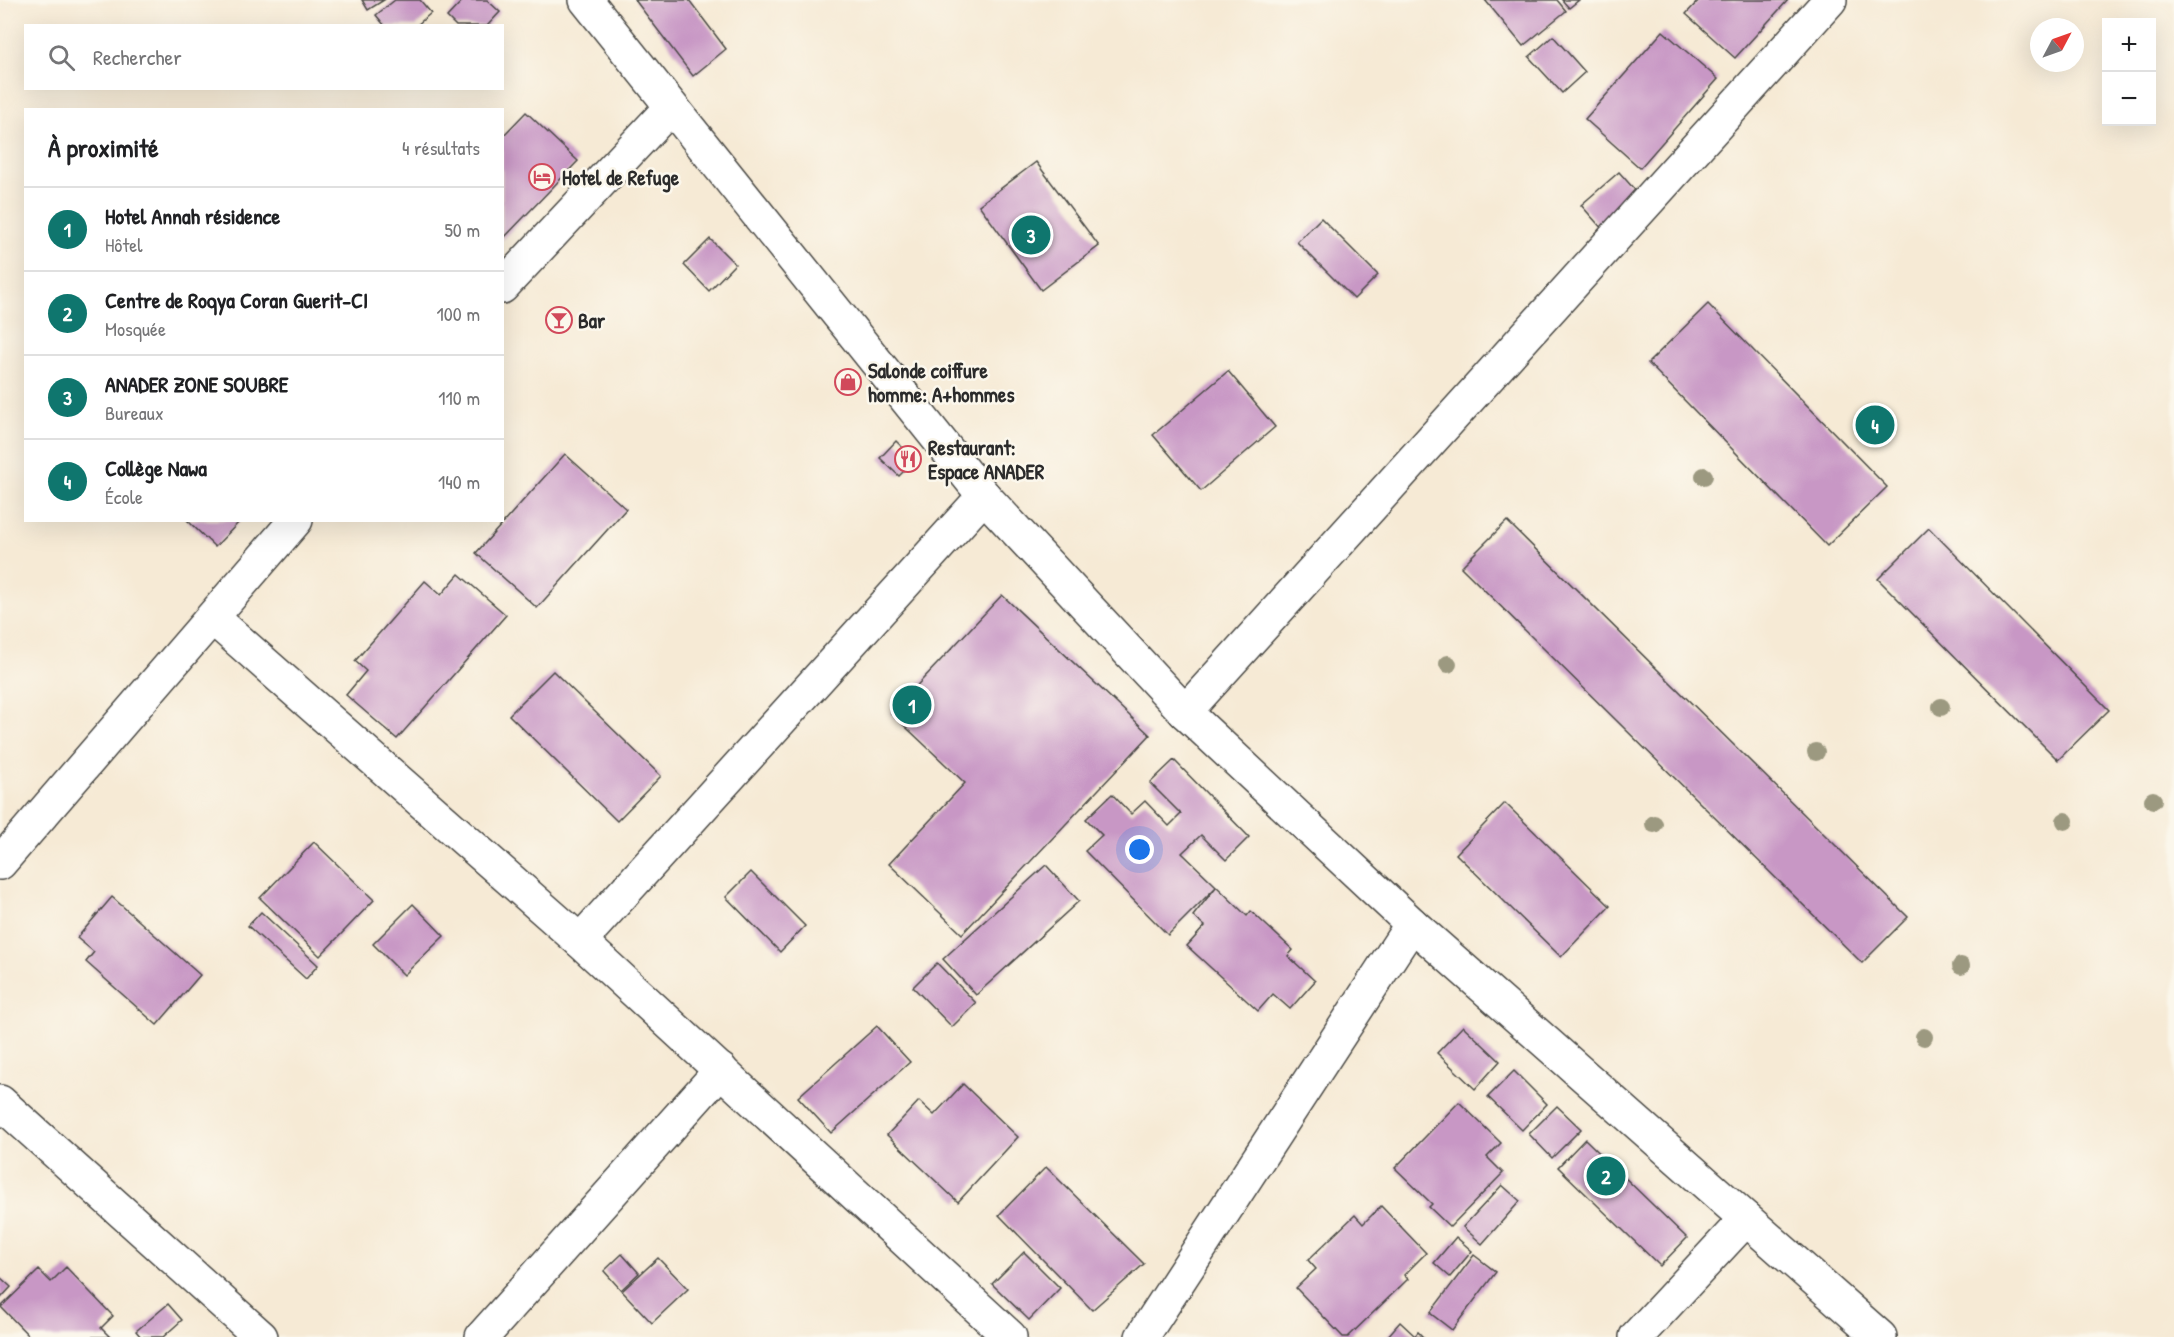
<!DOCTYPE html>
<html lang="fr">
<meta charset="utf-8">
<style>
:root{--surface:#fff;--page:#f6f6f6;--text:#202124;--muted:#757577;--line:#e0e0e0;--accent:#0f766e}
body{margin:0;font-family:"Patrick Hand",sans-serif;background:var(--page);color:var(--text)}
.controls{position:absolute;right:18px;top:18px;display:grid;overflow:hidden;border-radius:0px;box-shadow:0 6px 24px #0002}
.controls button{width:54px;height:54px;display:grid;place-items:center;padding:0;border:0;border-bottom:2px solid var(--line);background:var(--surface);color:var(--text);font:30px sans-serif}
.compass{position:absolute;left:2030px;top:18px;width:54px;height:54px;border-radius:50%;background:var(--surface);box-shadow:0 6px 24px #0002;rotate:49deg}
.you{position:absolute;left:1140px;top:850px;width:21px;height:21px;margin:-15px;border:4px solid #fff;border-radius:50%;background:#1a73e8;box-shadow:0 0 0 9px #1a73e833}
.badge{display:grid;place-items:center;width:39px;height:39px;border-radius:50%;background:var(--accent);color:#fff;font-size:20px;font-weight:700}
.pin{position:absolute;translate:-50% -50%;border:3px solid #fff;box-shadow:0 2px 6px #0006}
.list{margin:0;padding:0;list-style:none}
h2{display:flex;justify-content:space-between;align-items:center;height:78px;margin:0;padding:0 24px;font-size:26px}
h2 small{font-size:20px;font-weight:400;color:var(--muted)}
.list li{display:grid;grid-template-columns:39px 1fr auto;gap:18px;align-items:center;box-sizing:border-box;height:84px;padding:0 24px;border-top:2px solid var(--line)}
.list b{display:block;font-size:22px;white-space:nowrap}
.list p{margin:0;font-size:20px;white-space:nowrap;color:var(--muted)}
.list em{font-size:20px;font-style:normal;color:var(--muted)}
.icon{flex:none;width:33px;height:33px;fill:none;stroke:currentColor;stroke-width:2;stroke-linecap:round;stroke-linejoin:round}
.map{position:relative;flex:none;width:2174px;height:1337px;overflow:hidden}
.search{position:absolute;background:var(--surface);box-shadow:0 6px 24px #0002;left:24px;top:24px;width:480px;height:66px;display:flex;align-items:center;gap:15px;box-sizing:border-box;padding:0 21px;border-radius:0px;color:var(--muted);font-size:22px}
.panel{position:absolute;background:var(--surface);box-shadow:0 6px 24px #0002;left:24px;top:108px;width:480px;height:414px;border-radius:0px}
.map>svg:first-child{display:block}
</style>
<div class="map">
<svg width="2174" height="1337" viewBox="0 0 2174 1337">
<rect width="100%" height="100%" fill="#fbf7ec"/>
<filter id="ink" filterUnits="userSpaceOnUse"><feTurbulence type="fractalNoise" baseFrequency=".0167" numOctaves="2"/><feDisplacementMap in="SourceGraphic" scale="12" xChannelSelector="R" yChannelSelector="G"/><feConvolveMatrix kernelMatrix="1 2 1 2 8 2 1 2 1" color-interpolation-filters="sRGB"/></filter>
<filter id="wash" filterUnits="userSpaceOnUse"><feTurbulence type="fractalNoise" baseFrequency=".008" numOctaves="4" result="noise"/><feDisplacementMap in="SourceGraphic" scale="24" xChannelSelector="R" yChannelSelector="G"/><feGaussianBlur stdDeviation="1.35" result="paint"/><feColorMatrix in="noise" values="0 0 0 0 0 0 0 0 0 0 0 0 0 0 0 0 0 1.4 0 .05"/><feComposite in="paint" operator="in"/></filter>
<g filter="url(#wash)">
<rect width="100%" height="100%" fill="#f6ead5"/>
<g id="blocks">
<g fill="#c897c5">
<path d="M362,0h22l-16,10z"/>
<path d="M395,0h25l11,13 -15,13h-31l-9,-11z"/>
<path d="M463,0h24l13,12 -13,14h-31l-9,-9z"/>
<path d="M635,0h54l37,49 -33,27z"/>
<path d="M1485,0h72l9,11 -43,35z"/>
<path d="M1562,0h17l-10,8z"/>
<path d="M1699,0h89l-53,58 -49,-44z"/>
<path d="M1663,31l55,48 -78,89 -55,-49z"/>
<path d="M1553,36l32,36 -23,21 -33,-36z"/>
<path d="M526,112l52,49 -76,79v-103z"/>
<path d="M1036,162l63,84 -58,44 -62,-85z"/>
<path d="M1619,172l23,26 -38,33 -23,-26z"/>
<path d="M1321,218l57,57 -24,24 -57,-57z"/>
<path d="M710,239l25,25 -26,27 -25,-26z"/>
<path d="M1708,304l179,183 -60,59 -179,-183z"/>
<path d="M1228,371l47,56 -74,64 -48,-56z"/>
<path d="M896,441l19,19 -16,16 -19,-18z"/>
<path d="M565,454l61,55 -89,99 -61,-55z"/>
<path d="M187,520h54l-26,27z"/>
<path d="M1507,521l401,396 -46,46 -401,-396z"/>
<path d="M1929,528l180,182 -51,50 -180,-181z"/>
<path d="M459,574l47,41 -109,124 -51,-44 20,-24 -11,-10 70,-80 16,14z"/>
<path d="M1002,595l148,140 -188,199 -73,-70 76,-81 -74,-70z"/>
<path d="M553,671l108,105 -44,45 -108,-106z"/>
<path d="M1174,760l75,77 -23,23 -25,-25 -19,18 65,63 4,-5 42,39 -5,6 27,25 -25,28 -17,-15 -15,17 -71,-65 18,-20 -12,-10 23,-29 -48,48 -83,-84 17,-16 -16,-16 26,-25 19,20 14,-13 24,25 12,-12 -31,-31z"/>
<path d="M1505,803l105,103 -49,51 -105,-103z"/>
<path d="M314,842l60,58 -54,56 -60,-58z"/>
<path d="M1046,865l33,36 -103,94 -33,-36z"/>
<path d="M751,872l54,54 -25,26 -54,-55z"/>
<path d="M112,897l88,78 -43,50 -71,-63 8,-10 -17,-14z"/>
<path d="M413,904l31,32 -40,39 -31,-31z"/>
<path d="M261,912l57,53 -12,14 -58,-53z"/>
<path d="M937,963l39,40 -24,24 -39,-40z"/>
<path d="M877,1026l33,36 -79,71 -33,-36z"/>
<path d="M1463,1026l37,35 -25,28 -38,-36z"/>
<path d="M1514,1071l33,33 -25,26 -34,-33z"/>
<path d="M963,1084l55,53 -60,65 -71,-67 32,-34 15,14z"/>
<path d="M1459,1102l42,41 -14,14 16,16 -53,54 -21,-20 3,-3 -37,-36z"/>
<path d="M1557,1106l24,23 -29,29 -23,-24z"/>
<path d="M1585,1139l102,99 -27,28 -102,-99z"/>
<path d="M1046,1167l98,97 -52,46 -93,-95z"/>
<path d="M1502,1185l18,16 -38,43 -19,-17z"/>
<path d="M1381,1206l45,47 -22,22 4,4 -60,58h-5l-47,-49 20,-19 -8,-9 47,-45 8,9z"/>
<path d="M1456,1237l16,14 -22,26 -16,-14z"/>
<path d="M1024,1252l36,36 -31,32 -37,-36z"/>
<path d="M622,1254l17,19 -18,17 -17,-19z"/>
<path d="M1474,1255l22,17 -44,58 -22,-17z"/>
<path d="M658,1258l30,31 -36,34 -30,-32z"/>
<path d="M66,1267l47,49 -12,12 9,9h-80l-29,-30 38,-37 12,12z"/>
<path d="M0,1277l11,10 -11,12z"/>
<path d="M168,1304l14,16 -19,17h-22l-5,-6z"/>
<path d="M1400,1322l15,14 3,-4 5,5h-36z"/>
</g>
</g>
</g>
<g filter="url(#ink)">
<use href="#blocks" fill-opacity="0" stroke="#494844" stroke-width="1.5"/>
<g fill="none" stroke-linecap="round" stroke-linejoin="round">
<defs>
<g id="minor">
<path d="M586,0l398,496 201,216 227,212 468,413"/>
<path d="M502,287l169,-180"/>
<path d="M213,618l367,323 430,396"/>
<path d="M1185,712l645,-712"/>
<path d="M0,863l296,-343"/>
<path d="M580,941l404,-445"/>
<path d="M0,1102l261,235"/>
<path d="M482,1337l239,-267"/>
<path d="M1142,1337l270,-413"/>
<path d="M1636,1337l110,-118"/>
</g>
</defs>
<use href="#minor" stroke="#494844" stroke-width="36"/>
<use href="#minor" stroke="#fff" stroke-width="33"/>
</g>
<g fill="#9c9980">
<circle cx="1704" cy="476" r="9"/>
<circle cx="1448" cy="664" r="9"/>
<circle cx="1941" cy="707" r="9"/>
<circle cx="1816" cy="752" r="9"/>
<circle cx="2153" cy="800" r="9"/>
<circle cx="2065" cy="821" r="9"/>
<circle cx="1654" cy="824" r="9"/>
<circle cx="1961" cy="966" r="9"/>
<circle cx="1924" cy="1037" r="9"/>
</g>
</g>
<defs>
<symbol id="hotel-ring" viewBox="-11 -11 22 22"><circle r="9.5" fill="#fbf7ec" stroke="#d1495b" stroke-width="1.5"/><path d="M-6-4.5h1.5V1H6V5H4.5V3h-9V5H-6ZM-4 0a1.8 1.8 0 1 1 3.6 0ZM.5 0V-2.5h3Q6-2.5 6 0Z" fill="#d1495b"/></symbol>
<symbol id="bar-ring" viewBox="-11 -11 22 22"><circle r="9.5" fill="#fbf7ec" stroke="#d1495b" stroke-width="1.5"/><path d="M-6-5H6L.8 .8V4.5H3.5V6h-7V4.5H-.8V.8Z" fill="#d1495b"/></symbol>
<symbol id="shop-ring" viewBox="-11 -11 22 22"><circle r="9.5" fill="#fbf7ec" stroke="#d1495b" stroke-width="1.5"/><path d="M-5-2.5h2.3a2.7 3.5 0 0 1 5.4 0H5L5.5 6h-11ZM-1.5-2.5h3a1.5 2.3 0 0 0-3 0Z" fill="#d1495b"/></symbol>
<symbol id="restaurant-ring" viewBox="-11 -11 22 22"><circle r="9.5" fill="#fbf7ec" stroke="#d1495b" stroke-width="1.5"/><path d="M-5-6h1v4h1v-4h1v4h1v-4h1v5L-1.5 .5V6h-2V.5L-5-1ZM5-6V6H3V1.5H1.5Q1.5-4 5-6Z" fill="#d1495b"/></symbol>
</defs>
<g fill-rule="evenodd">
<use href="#hotel-ring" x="527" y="162" width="30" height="30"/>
<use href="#bar-ring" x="544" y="305" width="30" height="30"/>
<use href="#shop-ring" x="833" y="367" width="30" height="30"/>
<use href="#restaurant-ring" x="893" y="444" width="30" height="30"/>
</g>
<g text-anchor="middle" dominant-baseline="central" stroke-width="5" stroke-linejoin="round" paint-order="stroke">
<g font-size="21" font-weight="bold" fill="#2b2b2b" stroke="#fbf7ec" text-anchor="start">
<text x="562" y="177">Hotel de Refuge</text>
<text x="578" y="320">Bar</text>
<text x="868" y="370">Salonde coiffure<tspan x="868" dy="24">homme: A+hommes</tspan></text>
<text x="928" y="447">Restaurant:<tspan x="928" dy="24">Espace ANADER</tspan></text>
</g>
</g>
</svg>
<div class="controls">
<button>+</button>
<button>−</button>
</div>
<svg class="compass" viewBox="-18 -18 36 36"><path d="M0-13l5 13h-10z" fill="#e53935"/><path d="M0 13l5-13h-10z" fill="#757577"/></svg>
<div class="you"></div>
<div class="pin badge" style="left:912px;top:705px">1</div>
<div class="pin badge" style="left:1606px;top:1176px">2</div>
<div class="pin badge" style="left:1031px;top:235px">3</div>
<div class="pin badge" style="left:1875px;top:425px">4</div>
<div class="search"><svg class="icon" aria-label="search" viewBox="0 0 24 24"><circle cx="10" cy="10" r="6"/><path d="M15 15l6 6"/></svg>Rechercher</div>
<section class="panel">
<h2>À proximité<small>4 résultats</small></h2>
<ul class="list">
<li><span class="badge">1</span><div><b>Hotel Annah résidence</b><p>Hôtel</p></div><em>50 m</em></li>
<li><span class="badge">2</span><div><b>Centre de Roqya Coran Guerit-CI</b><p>Mosquée</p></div><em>100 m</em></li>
<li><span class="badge">3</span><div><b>ANADER ZONE SOUBRE</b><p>Bureaux</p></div><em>110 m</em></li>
<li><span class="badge">4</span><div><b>Collège Nawa</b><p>École</p></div><em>140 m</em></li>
</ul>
</section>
</div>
